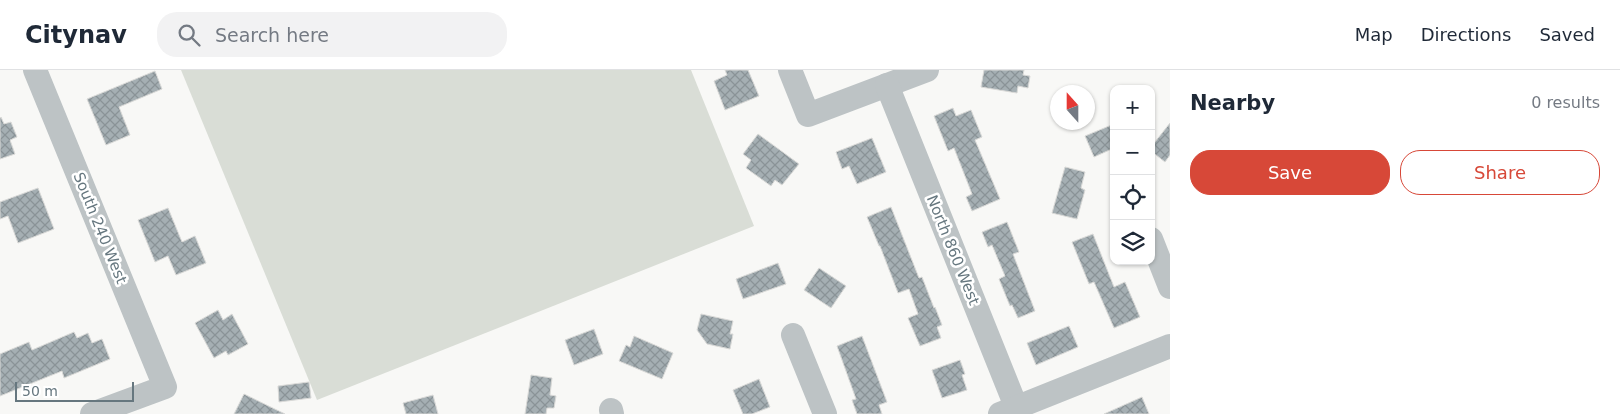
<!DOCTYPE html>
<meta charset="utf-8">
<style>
:root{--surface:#fff;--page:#f2f2f3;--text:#1f2937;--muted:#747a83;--line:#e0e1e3;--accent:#d74838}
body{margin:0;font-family:"DejaVu Sans",sans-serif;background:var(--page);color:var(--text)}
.controls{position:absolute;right:15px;top:15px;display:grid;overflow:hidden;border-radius:10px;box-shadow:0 1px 4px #0004}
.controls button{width:45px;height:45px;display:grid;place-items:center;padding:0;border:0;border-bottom:1px solid var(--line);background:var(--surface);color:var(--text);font:25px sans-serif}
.compass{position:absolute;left:1050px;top:15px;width:45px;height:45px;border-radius:50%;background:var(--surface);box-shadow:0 1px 4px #0004;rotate:339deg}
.scale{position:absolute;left:15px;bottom:12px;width:119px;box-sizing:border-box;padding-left:5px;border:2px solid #66777f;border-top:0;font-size:14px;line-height:18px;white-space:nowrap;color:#66777f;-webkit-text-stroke:4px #fff;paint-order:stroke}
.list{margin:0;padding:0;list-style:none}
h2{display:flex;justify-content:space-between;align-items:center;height:65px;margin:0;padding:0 20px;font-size:21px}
h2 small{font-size:16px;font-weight:400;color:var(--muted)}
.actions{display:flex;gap:10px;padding:15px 20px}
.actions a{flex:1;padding:11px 0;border:1px solid var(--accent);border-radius:20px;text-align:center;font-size:18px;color:var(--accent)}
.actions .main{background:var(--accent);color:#fff}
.icon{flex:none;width:28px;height:28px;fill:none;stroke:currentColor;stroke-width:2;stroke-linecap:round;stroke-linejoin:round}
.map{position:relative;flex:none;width:1170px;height:344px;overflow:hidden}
header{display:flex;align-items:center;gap:30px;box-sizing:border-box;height:70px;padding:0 25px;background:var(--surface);border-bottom:1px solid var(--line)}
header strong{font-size:24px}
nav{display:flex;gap:28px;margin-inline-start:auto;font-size:18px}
.search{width:350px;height:45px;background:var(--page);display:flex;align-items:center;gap:12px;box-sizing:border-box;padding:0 18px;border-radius:20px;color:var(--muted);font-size:19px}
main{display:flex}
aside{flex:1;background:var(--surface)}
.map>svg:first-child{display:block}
</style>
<header>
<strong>Citynav</strong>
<div class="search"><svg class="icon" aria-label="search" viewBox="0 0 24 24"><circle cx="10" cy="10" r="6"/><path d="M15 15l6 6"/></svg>Search here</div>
<nav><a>Map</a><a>Directions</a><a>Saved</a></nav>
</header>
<main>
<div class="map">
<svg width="1170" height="344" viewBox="0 0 1170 344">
<defs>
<pattern id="building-cross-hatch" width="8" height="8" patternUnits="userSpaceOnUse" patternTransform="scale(1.25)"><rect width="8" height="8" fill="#a5afb3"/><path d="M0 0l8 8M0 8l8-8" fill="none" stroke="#8a9397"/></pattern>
</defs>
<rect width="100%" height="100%" fill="#f8f8f6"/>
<path fill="#d9ddd6" d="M181,0h510l63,156 -437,174z"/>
<g fill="url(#building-cross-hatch)" stroke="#dadad8">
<path d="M725,0h23l11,26 -34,14 -11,-29 13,-6z"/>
<path d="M984,0h40l-1,5 7,1 -2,12 -10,-2 -1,7 -36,-6z"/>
<path d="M155,1l7,18 -43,18 11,28 -24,10 -19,-46z"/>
<path d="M953,38l3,8 15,-6 11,27 -7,3 25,59 -28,12 -6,-14 6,-3 -18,-46 -6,3 -14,-35z"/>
<path d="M1,47l3,7 7,-2 6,15 -7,3 5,14 -15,5v-41z"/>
<path d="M1170,53v32l-5,7 -14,-11v-4z"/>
<path d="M1114,54v24l-20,9 -9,-21z"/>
<path d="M758,64l41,30 -17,21 -7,-5 -4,6 -25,-18 5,-8 -8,-6z"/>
<path d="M872,68l14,34 -29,12 -8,-18 -7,3 -6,-17z"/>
<path d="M1065,97l20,5 -4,16 4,2 -8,29 -25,-6z"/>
<path d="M38,118l16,41 -36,14 -10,-27 -8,3v-17z"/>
<path d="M891,137l28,71 3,-1 12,31 1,-1 7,18 -5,2 4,11 -21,8 -12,-28 10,-4 -9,-25 -11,4 -18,-47h-1l-12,-29z"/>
<path d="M168,138l14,34 13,-6 11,27 -30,12 -8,-19 -13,6 -17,-42z"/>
<path d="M1007,152l12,30 -6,2 22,57 -17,7 -6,-13 -2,1 -11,-27 6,-3 -13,-31 -4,2 -6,-15z"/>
<path d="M1093,164l21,53 11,-5 15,35 -26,11 -20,-46 -5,2 -17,-42z"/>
<path d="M778,193l8,21 -43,15 -7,-20z"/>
<path d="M819,198l27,18 -15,22 -27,-18z"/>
<path d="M218,240l5,10 9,-6 16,30 -20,11 -2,-4 -12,7 -19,-35z"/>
<path d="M701,244l32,7 -3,13h3l-3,15 -23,-5 -10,-14z"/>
<path d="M1069,256l9,21 -42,18 -9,-22z"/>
<path d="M594,259l9,25 -29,11 -9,-25z"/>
<path d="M74,262l3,6 11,-5 4,10 10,-4 8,20 -46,19 -2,-7 -62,25v-42l29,-12 3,8z"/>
<path d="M634,266l39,17 -11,26 -43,-18 7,-16 4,2z"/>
<path d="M862,266l25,66 -8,3 3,9h-25l-5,-14 4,-1 -19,-53z"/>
<path d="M960,290l5,14 -3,1 5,15 -25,8 -10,-28z"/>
<path d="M531,305l21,3 -2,17 6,1 -2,12h-7l-1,6h-21z"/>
<path d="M759,309l11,28 -18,7h-9l-10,-24z"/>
<path d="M309,312l2,16 -32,4 -1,-16z"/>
<path d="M244,324l41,20h-51z"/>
<path d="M433,325l5,19h-32l-3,-11z"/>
<path d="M1142,327l7,17h-45z"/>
</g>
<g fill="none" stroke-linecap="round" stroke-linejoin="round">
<g stroke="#bdc3c5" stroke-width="24">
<path d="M35,0l130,317 -73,27"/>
<path d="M790,0l18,45 119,-45"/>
<path d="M887,15l132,329"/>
<path d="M1151,169l19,48"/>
<path d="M793,265l32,79"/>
<path d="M611,340l1,4"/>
<path d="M1000,344l170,-68"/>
</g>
</g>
<g text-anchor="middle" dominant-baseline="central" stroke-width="5" stroke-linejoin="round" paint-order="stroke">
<g font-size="15" fill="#66777f" stroke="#fff">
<text transform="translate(100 158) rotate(68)">South 240 West</text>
<text transform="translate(953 180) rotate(68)">North 860 West</text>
</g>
</g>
</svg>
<div class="controls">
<button>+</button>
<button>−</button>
<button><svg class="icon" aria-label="locate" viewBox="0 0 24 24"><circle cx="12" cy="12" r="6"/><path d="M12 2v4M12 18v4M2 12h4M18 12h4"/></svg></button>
<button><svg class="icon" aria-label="layers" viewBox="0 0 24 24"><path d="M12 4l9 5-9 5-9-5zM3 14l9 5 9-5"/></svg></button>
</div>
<svg class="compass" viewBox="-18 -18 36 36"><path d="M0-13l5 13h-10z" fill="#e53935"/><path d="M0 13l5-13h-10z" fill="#747a83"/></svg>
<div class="scale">50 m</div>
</div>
<aside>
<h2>Nearby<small>0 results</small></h2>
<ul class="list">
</ul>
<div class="actions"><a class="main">Save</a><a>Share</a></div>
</aside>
</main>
